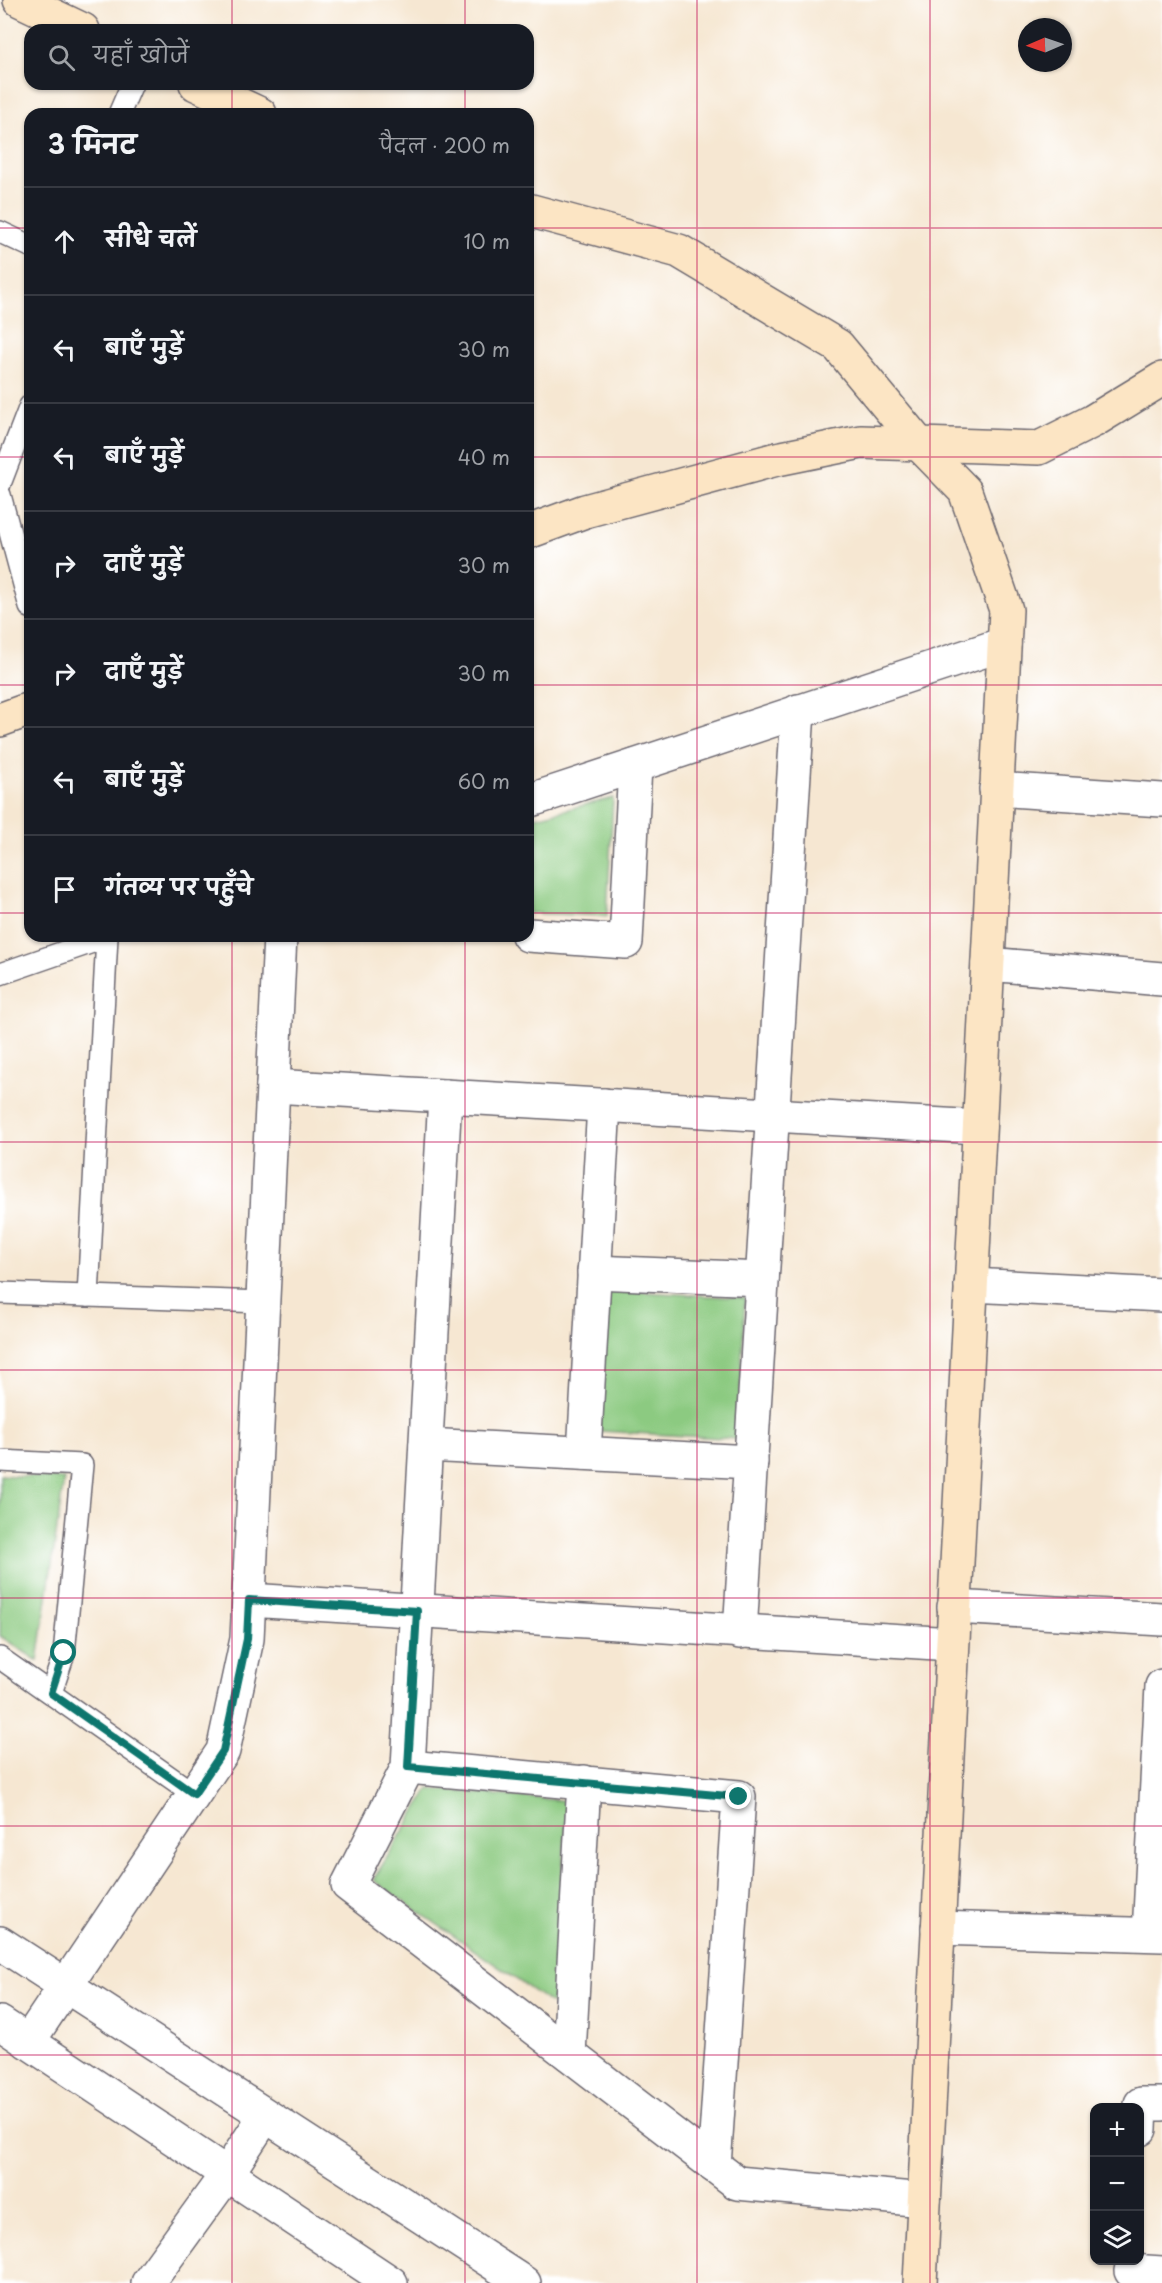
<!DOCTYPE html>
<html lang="hi">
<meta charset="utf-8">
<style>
:root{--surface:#171b24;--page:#242831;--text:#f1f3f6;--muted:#9ea1a6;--line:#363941}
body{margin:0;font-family:"Playpen Sans","Playpen Sans Deva",sans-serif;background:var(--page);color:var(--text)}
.controls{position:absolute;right:18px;bottom:18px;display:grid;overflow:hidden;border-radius:12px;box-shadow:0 2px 4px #0004}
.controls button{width:54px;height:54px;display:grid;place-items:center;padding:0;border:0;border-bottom:2px solid var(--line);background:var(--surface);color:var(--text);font:30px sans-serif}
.compass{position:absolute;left:1018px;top:18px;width:54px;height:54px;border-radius:50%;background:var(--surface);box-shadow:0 2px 4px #0004;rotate:268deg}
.stop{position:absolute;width:18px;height:18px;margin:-14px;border:4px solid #0f766e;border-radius:50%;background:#fff}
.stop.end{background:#0f766e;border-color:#fff;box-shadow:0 2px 6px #0008}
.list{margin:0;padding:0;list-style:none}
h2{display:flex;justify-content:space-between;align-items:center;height:78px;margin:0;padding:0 24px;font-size:26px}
h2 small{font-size:20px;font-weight:400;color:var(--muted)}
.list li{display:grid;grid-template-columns:39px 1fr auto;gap:18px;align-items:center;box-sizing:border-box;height:108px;padding:0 24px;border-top:2px solid var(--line)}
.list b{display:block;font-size:22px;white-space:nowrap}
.list em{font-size:20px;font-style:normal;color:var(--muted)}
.icon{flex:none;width:33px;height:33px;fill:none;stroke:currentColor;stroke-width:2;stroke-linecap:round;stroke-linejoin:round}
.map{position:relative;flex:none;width:1162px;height:2283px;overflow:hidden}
.search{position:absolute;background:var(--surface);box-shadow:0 2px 4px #0004;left:24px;top:24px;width:510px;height:66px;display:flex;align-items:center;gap:15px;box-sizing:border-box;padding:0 21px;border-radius:18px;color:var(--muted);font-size:22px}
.panel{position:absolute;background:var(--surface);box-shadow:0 2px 4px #0004;left:24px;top:108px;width:510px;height:834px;border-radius:18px}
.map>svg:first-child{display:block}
</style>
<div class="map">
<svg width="1162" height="2283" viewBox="0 0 1162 2283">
<rect width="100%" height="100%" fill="#fff"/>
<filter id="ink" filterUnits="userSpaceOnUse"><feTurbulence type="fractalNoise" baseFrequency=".0167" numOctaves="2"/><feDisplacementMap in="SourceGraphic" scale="12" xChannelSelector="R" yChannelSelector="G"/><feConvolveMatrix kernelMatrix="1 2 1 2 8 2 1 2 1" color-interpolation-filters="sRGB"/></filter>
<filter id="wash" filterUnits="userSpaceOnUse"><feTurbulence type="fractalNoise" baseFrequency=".008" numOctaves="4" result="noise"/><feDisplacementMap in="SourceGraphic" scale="24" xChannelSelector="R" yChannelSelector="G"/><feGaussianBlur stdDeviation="1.35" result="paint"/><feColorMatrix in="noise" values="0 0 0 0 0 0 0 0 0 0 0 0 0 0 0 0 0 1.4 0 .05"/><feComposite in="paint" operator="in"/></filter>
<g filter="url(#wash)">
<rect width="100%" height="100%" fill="#f6e7d2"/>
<g fill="#8cca81" stroke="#57765e" stroke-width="1.5">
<path d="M613,798l-6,118 -79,-3v-94z"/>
<path d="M608,1290l137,8 -7,141 -139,-8z"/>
<path d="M0,1475l64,4 -26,182 -38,-25z"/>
<path d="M429,1789l139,12 -16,203 -179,-124z"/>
</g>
</g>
<g filter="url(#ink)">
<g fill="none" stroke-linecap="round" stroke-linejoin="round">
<defs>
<g id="lane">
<path d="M119,114l13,-30"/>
<path d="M0,232l30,14"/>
<path d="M0,484l30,-78"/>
<path d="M0,495l30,112"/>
<path d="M0,974l107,-37 -19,359"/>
<path d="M0,1293l263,9"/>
<path d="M0,1461l82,4 -18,189 -13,39"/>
<path d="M0,1658l194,136"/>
</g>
<g id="street">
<path d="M996,789l166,11"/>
<path d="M528,801l476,-157"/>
<path d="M528,935l98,7 9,-176"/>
<path d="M988,964l174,15"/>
<path d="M273,1086l706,41"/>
<path d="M445,1096l-37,671 -60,118 389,298 187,17"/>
<path d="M594,1272l168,7"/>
<path d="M971,1285l191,10"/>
<path d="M426,1445l325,17"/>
<path d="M584,1453l20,-348"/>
<path d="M249,1600l703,44"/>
<path d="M954,1607l208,12"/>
<path d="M740,1632l58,-921"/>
<path d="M408,1767l331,30 -25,369"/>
<path d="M938,1928l224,7"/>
<path d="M1149,1934l13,-248"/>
<path d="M0,1943l524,340"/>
<path d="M0,2023l391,260"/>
<path d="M28,2042l195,-291 24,-112 33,-703"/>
<path d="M569,2054l15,-272"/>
<path d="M1140,2129l1,-25h21"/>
<path d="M1131,2271l31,2"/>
<path d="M148,2283l79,-109 38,-58"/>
</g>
<g id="secondary">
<path d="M20,0l63,30"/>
<path d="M196,84l64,30"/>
<path d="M528,210l151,41 159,95 81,98 46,47 41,119 -86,1673"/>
<path d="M528,532l57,-21 192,-52 84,-17 178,6 54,-27 69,-42"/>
<path d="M0,720l30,-11"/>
</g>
</defs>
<use href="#lane" stroke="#6c6770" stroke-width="24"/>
<use href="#street" stroke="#6c6770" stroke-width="36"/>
<use href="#secondary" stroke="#6c6770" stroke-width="36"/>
<use href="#lane" stroke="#fff" stroke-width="21"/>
<use href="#street" stroke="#fff" stroke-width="33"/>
<use href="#secondary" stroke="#fce5c4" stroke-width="33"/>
</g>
</g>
<g fill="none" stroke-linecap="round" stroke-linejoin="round" filter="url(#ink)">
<path stroke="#0f766e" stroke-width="8" d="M64,1653l-13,40 143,101 29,-43 24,-112 2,-39 168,11 -9,156 331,30"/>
</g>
<path fill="none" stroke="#c2185b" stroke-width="1.5" stroke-opacity="0.55" d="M232,0v30M465,0v30M697,0v2283M930,0v2283M232,84v30M465,84v30M0,228h30M528,228h634M0,457h30M528,457h634M0,685h30M528,685h634M0,913h30M528,913h634M232,936v1347M465,936v1347M0,1142h1162M0,1370h1162M0,1598h1162M0,1826h1162M0,2055h1162"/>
</svg>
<div class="controls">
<button>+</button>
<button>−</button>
<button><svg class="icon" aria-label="layers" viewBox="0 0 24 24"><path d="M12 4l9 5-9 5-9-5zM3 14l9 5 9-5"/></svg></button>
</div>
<svg class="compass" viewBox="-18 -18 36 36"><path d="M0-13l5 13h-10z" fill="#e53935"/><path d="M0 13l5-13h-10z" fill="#9ea1a6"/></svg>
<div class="stop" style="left:64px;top:1653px"></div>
<div class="stop end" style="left:739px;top:1797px"></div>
<div class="search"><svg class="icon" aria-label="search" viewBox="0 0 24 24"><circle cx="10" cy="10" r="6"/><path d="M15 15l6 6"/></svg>यहाँ खोजें</div>
<section class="panel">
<h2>3 मिनट<small>पैदल · 200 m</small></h2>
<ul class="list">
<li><svg class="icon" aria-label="ahead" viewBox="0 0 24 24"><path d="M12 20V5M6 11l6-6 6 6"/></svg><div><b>सीधे चलें</b></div><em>10 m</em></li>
<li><svg class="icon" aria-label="left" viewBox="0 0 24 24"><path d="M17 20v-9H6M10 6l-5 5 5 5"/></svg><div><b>बाएँ मुड़ें</b></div><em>30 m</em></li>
<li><svg class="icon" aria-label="left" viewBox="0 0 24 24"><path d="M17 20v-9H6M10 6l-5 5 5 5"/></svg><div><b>बाएँ मुड़ें</b></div><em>40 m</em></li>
<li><svg class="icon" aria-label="right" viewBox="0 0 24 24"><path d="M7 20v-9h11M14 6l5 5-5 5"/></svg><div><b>दाएँ मुड़ें</b></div><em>30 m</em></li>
<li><svg class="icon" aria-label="right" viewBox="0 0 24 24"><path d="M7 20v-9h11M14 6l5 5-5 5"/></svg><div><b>दाएँ मुड़ें</b></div><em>30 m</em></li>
<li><svg class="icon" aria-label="left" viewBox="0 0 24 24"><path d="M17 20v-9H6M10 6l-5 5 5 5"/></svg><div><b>बाएँ मुड़ें</b></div><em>60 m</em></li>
<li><svg class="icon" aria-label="arrive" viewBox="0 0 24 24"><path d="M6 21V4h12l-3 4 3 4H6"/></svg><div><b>गंतव्य पर पहुँचे</b></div></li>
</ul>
</section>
</div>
